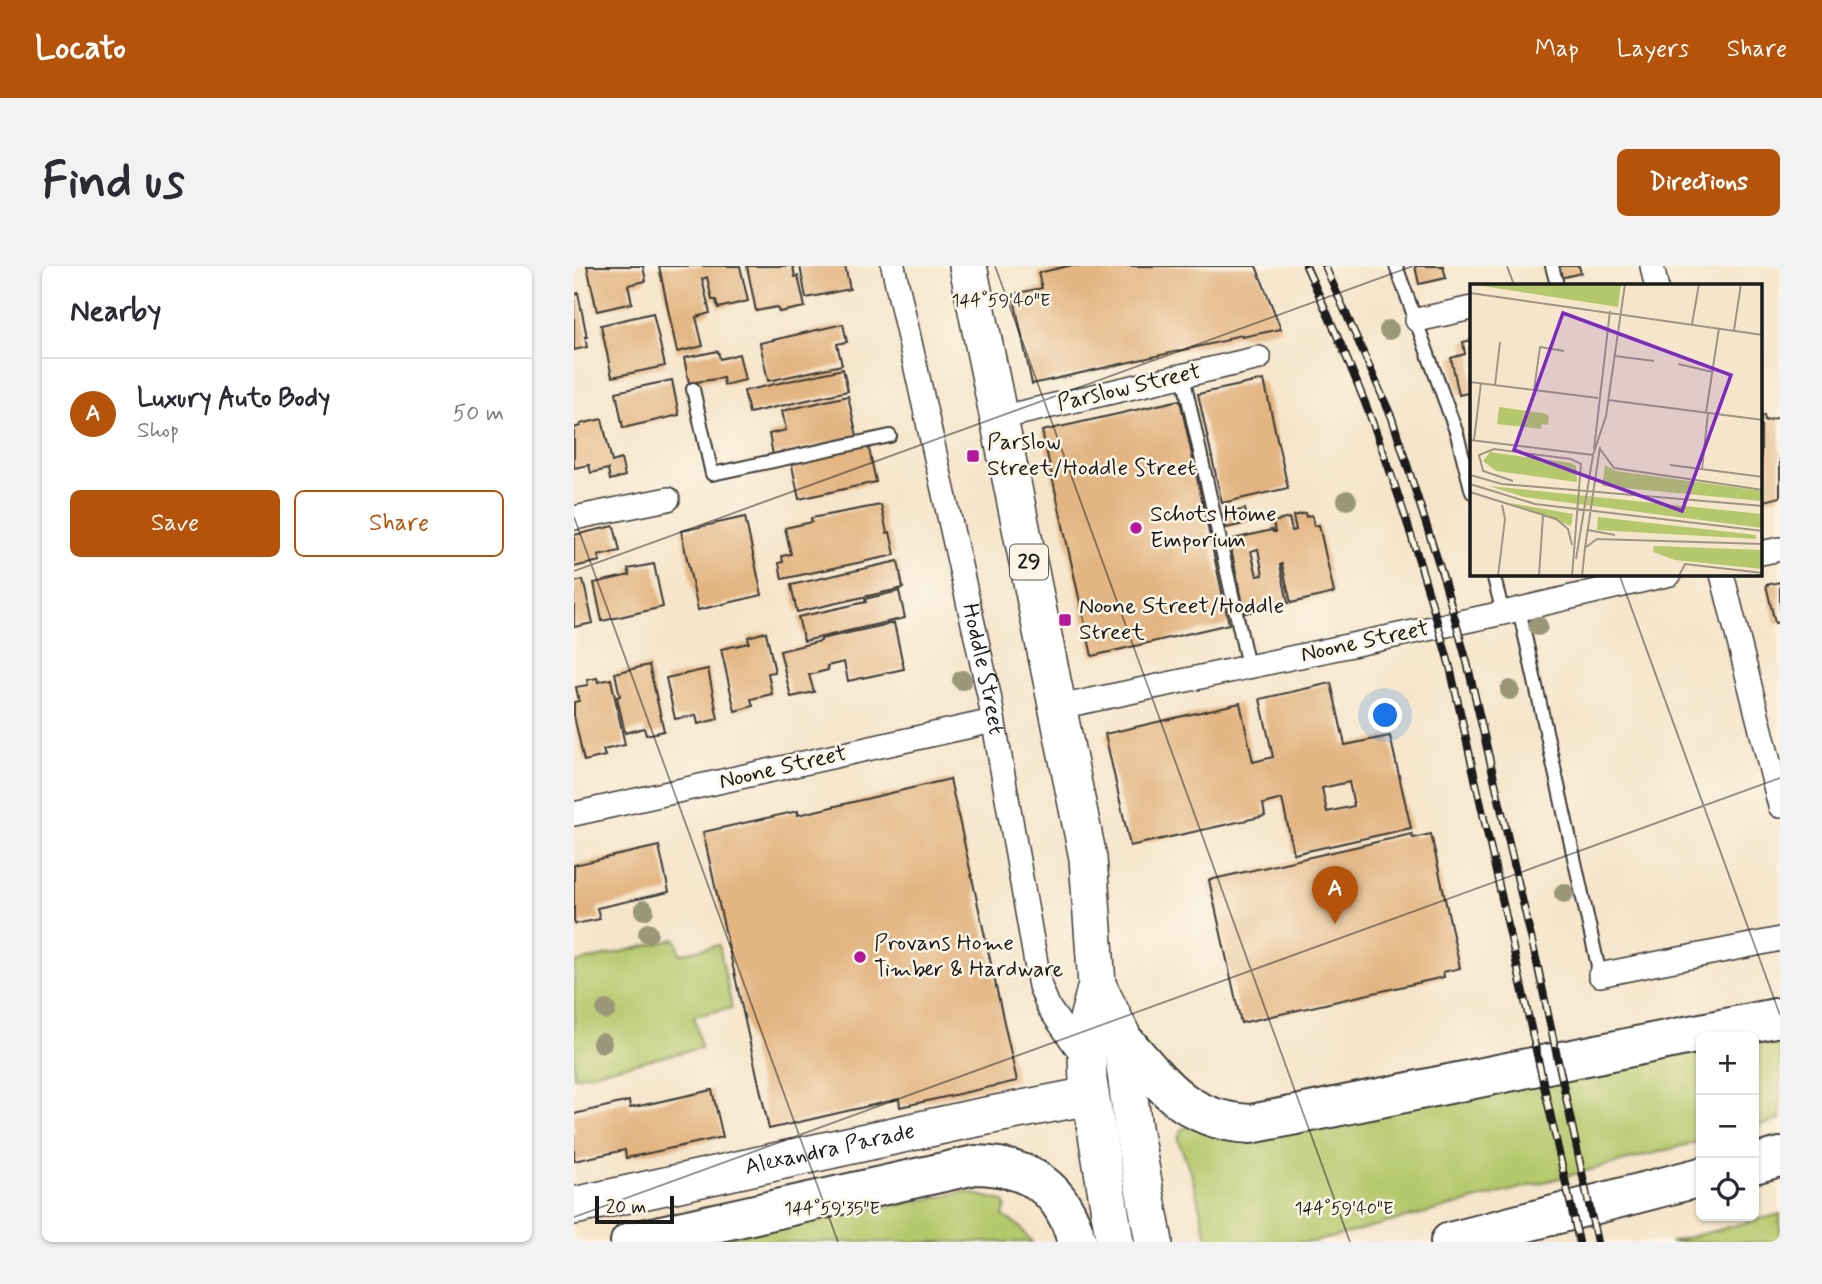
<!DOCTYPE html>
<meta charset="utf-8">
<style>
:root{--surface:#fff;--page:#f2f2f3;--text:#2b2b33;--muted:#7c7c81;--line:#e1e1e2;--accent:#b45309}
body{margin:0;font-family:Mynerve,sans-serif;background:var(--page);color:var(--text)}
.controls{position:absolute;right:21px;bottom:21px;display:grid;overflow:hidden;border-radius:10px;box-shadow:0 2px 5px #0004}
.controls button{width:63px;height:63px;display:grid;place-items:center;padding:0;border:0;border-bottom:2px solid var(--line);background:var(--surface);color:var(--text);font:35px sans-serif}
.scale{position:absolute;left:21px;bottom:18px;width:79px;box-sizing:border-box;padding-left:7px;border:4px solid #1c1c1c;border-top:0;font-size:19px;line-height:24px;white-space:nowrap;color:#1c1c1c;-webkit-text-stroke:5px #fcf5e5;paint-order:stroke}
.you{position:absolute;left:812px;top:450px;width:24px;height:24px;margin:-18px;border:5px solid #fff;border-radius:50%;background:#1a73e8;box-shadow:0 0 0 10px #1a73e833}
.badge{display:grid;place-items:center;width:46px;height:46px;border-radius:50%;background:var(--accent);color:#fff;font-size:23px;font-weight:700}
.pin{position:absolute;translate:-50% -58px;filter:drop-shadow(0 2px 4px #0008)}
.pin::after{content:'';position:absolute;top:37px;width:24px;height:21px;background:inherit;clip-path:polygon(0 0,100% 0,50% 100%)}
.list{margin:0;padding:0;list-style:none}
h2{display:flex;justify-content:space-between;align-items:center;height:91px;margin:0;padding:0 28px;font-size:30px}
h2 small{font-size:23px;font-weight:400;color:var(--muted)}
.list li{display:grid;grid-template-columns:46px 1fr auto;gap:21px;align-items:center;box-sizing:border-box;height:112px;padding:0 28px;border-top:2px solid var(--line)}
.list b{display:block;font-size:26px;white-space:nowrap}
.list p{margin:0;font-size:23px;white-space:nowrap;color:var(--muted)}
.list em{font-size:23px;font-style:normal;color:var(--muted)}
.actions{display:flex;gap:14px;padding:21px 28px}
.actions a{flex:1;padding:16px 0;border:2px solid var(--accent);border-radius:10px;text-align:center;font-size:24px;color:var(--accent)}
.actions .main{background:var(--accent);color:#fff}
.icon{flex:none;width:38px;height:38px;fill:none;stroke:currentColor;stroke-width:2;stroke-linecap:round;stroke-linejoin:round}
.map{position:relative;flex:none;width:1206px;height:976px;overflow:hidden;border-radius:10px}
header{display:flex;align-items:center;gap:42px;box-sizing:border-box;height:98px;padding:0 35px;background:var(--accent);color:#fff}
header strong{font-size:33px}
nav{display:flex;gap:38px;margin-inline-start:auto;font-size:24px}
.intro{display:flex;align-items:center;justify-content:space-between;box-sizing:border-box;height:168px;padding:0 42px}
h1{margin:0;font-size:49px}
.button{padding:18px 32px;border-radius:10px;background:var(--accent);color:#fff;font-size:24px;font-weight:700}
main{display:flex;gap:42px;padding:0 42px}
aside{flex:1;background:var(--surface);border-radius:10px;box-shadow:0 2px 5px #0004}
.map>svg:first-child{display:block}
</style>
<header>
<strong>Locato</strong>
<nav><a>Map</a><a>Layers</a><a>Share</a></nav>
</header>
<div class="intro"><h1>Find us</h1><a class="button">Directions</a></div>
<main>
<aside>
<h2>Nearby<small></small></h2>
<ul class="list">
<li><span class="badge">A</span><div><b>Luxury Auto Body</b><p>Shop</p></div><em>50 m</em></li>
</ul>
<div class="actions"><a class="main">Save</a><a>Share</a></div>
</aside>
<div class="map">
<svg width="1206" height="976" viewBox="0 0 1206 976">
<rect width="100%" height="100%" fill="#fcf5e5"/>
<filter id="ink" filterUnits="userSpaceOnUse"><feTurbulence type="fractalNoise" baseFrequency=".0143" numOctaves="2"/><feDisplacementMap in="SourceGraphic" scale="14" xChannelSelector="R" yChannelSelector="G"/><feConvolveMatrix kernelMatrix="1 2 1 2 8 2 1 2 1" color-interpolation-filters="sRGB"/></filter>
<filter id="wash" filterUnits="userSpaceOnUse"><feTurbulence type="fractalNoise" baseFrequency=".00686" numOctaves="4" result="noise"/><feDisplacementMap in="SourceGraphic" scale="28" xChannelSelector="R" yChannelSelector="G"/><feGaussianBlur stdDeviation="1.57" result="paint"/><feColorMatrix in="noise" values="0 0 0 0 0 0 0 0 0 0 0 0 0 0 0 0 0 1.4 0 .05"/><feComposite in="paint" operator="in"/></filter>
<g filter="url(#wash)">
<rect width="100%" height="100%" fill="#f5e5cb"/>
<g fill="#b5c86c" stroke="#687244" stroke-width="2">
<path d="M102,673l4,15 39,-9 13,63 -38,8 7,32 -127,29v-114z"/>
<path d="M1206,765v89l-26,7v-90z"/>
<path d="M1127,782v93l-387,101h-106l-16,-66 -14,-36 3,-10 7,-4z"/>
<path d="M391,926l38,9 3,5 -3,10 15,9 14,17h-329z"/>
<path d="M1206,948v28h-110z"/>
</g>
<g id="blocks">
<g fill="#e3b582" fill-rule="evenodd">
<path d="M13,0h56l3,15 -18,4 4,18 -35,8z"/>
<path d="M85,0h81l8,35 -30,7 -2,-8h-4l-5,-23 -5,2 8,34 -14,4 7,29 -26,6z"/>
<path d="M173,0h46l2,11 3,-1 7,31 -26,5 -2,-5 -21,4z"/>
<path d="M226,0h45l5,23 -44,9z"/>
<path d="M494,0h188l25,63 -39,8v-2l-14,3v2l-196,44 -19,-90 29,-6 -4,-15z"/>
<path d="M841,0h28l3,12 -27,6z"/>
<path d="M983,0h22l2,7 -21,5z"/>
<path d="M4,27l9,44h-2l2,10 -13,3v-55z"/>
<path d="M79,47l12,53 -53,11 -11,-52z"/>
<path d="M269,58l4,18 -10,2 5,21 -74,16 -8,-38z"/>
<path d="M898,74v52l-13,3 -8,-37 14,-4 -2,-12z"/>
<path d="M144,85l2,8 19,-5 6,26 -21,5 -1,-7 -34,5 -5,-25z"/>
<path d="M269,103l5,22 -99,22 -5,-22z"/>
<path d="M98,114l7,35 -56,13 -7,-36z"/>
<path d="M690,114l24,108 -66,15 -24,-109z"/>
<path d="M274,130l9,40 -84,19 -4,-21 17,-4 -4,-19z"/>
<path d="M606,134l49,224 -137,32 -50,-225z"/>
<path d="M1190,149l1,6 15,-4v80l-16,4 -3,-8v-77z"/>
<path d="M28,153l10,43 9,-3 4,17 -15,4 -2,-11 -17,4 -2,-8 -15,3v-40l6,-2v-2z"/>
<path d="M294,178l8,38 -77,17 -8,-38z"/>
<path d="M307,239l6,28 3,-1 5,23 -113,24 -3,-16 4,-1 -1,-6 9,-2 -6,-26 27,-6 -1,-4z"/>
<path d="M671,243l3,14 -22,5 -3,-14z"/>
<path d="M731,247l1,4 6,-2 2,11 5,-1 15,68 -43,10 -9,-39 -2,1 8,38 -43,10 -16,-73 43,-10 1,2h2l-2,-10 16,-4 3,13 4,-1 -3,-14zM684,283l5,26 -6,1 -6,-25z"/>
<path d="M171,251l17,78 -64,15 -17,-79z"/>
<path d="M40,260l6,25 -22,5 2,5 -26,6v-32z"/>
<path d="M324,295l5,27 -106,24 -6,-27z"/>
<path d="M80,298l9,43 -61,14 -8,-38 36,-8 -2,-6z"/>
<path d="M9,314l10,43 -19,4v-45z"/>
<path d="M1206,316v40l-5,1 -9,-38z"/>
<path d="M325,325l6,27 -101,23 -6,-24 68,-15 -1,-3z"/>
<path d="M320,357l10,46 -56,12 -4,-19 -17,4 1,4 -19,5 5,17 -23,5 -11,-46 41,-10v-2z"/>
<path d="M192,366l9,40 -7,1 4,21 -21,5 2,7 -18,5 -14,-62 28,-6 -1,-6z"/>
<path d="M75,399l15,66 -18,4 -2,-7 -19,5 -8,-36 3,-1 -5,-23z"/>
<path d="M134,403l10,50 -20,5 -2,-9 -21,4 -9,-41z"/>
<path d="M23,412l1,4 13,-3 14,66 -22,5 2,6 -21,5 -10,-45v-14l5,-1 -3,-14 12,-2 -1,-5z"/>
<path d="M757,417l14,62 45,-9 21,92 -117,26 -12,-55 -19,5 2,12 -135,30 -25,-112 135,-31 13,59 20,-5 -13,-58zM775,516l5,24 -27,6 -5,-24z"/>
<path d="M376,513l67,302 -117,26 -1,-8 -130,30 -66,-297 95,-21v4z"/>
<path d="M838,568l1,4 18,-4 29,134 -17,4 1,5 -203,46 -32,-143z"/>
<path d="M85,580l10,46 -72,16 3,11 -24,5 -2,-2v-57z"/>
<path d="M138,824l11,47 -97,21 -1,-8 -51,11v-47l55,-13 1,7z"/>
</g>
</g>
</g>
<g filter="url(#ink)">
<use href="#blocks" fill-opacity="0" stroke="#3d3a36" stroke-width="2"/>
<g fill="none" stroke-linecap="round" stroke-linejoin="round">
<defs>
<g id="lane">
<path d="M822,0l61,168 15,58"/>
<path d="M978,0l5,19"/>
<path d="M609,110l65,290"/>
<path d="M119,123l19,85 178,-38"/>
<path d="M919,308l10,39"/>
<path d="M945,343l81,366"/>
</g>
<g id="street">
<path id="s1" d="M319,0l96,429 51,291 9,22 35,50"/>
<path d="M1078,0l4,19"/>
<path d="M843,54l55,-12"/>
<path d="M425,152l260,-60"/>
<path d="M0,252l94,-19"/>
<path d="M1187,287l19,-4"/>
<path d="M1148,308l58,232"/>
<path d="M485,441l444,-94 167,-39"/>
<path d="M0,548l419,-93"/>
<path d="M1026,709c60,-13 120,-23 180,-36"/>
</g>
<g id="primary">
<path d="M394,0l120,592 9,127 -11,42 2,54 27,161"/>
<path d="M523,719l24,49 12,94 21,114"/>
<path id="s2" d="M0,940l392,-86 123,-24"/>
</g>
<g id="highway">
<path d="M549,774c41,45 62,81 128,84l529,-107"/>
<path d="M1180,898l26,-7"/>
<path d="M56,976l345,-77c55,1 88,23 102,77"/>
<path d="M876,976l251,-65"/>
</g>
</defs>
<use href="#lane" stroke="#3d3a36" stroke-width="16"/>
<use href="#street" stroke="#3d3a36" stroke-width="26"/>
<use href="#primary" stroke="#3d3a36" stroke-width="40"/>
<use href="#highway" stroke="#3d3a36" stroke-width="42"/>
<use href="#lane" stroke="#fff" stroke-width="12"/>
<use href="#street" stroke="#fff" stroke-width="23"/>
<use href="#primary" stroke="#fff" stroke-width="37"/>
<use href="#highway" stroke="#fff" stroke-width="38"/>
<defs>
<g id="rail">
<path d="M732,0c26,58 53,117 74,177 27,74 49,149 70,224l129,575"/>
<path d="M751,0l67,152 52,162 23,82 70,301 60,279"/>
</g>
</defs>
<use href="#rail" stroke="#1c1c1c" stroke-width="8"/>
<use href="#rail" stroke="#fcf5e5" stroke-width="5" stroke-dasharray="16" stroke-linecap="butt"/>
</g>
<g fill="#9b977a">
<circle cx="815" cy="64" r="10"/>
<circle cx="773" cy="234" r="10"/>
<circle cx="964" cy="360" r="10"/>
<circle cx="388" cy="414" r="10"/>
<circle cx="936" cy="424" r="10"/>
<circle cx="990" cy="627" r="10"/>
<circle cx="70" cy="644" r="10"/>
<circle cx="74" cy="667" r="10"/>
<circle cx="32" cy="744" r="10"/>
<circle cx="28" cy="777" r="10"/>
</g>
</g>
<path fill="none" stroke="#1c1c1c" stroke-width="2" stroke-opacity="0.45" d="M421,0l355,976M933,0l7,19M0,251l264,725M0,305l839,-305M1045,308l161,441M0,951l1206,-439"/>
<g fill="#b5179e" stroke="#fcf5e5" stroke-width="2.5">
<rect x="392" y="183" width="14" height="14" rx="3.5"/>
<circle cx="562" cy="262" r="7"/>
<rect x="484" y="347" width="14" height="14" rx="3.5"/>
<circle cx="286" cy="691" r="7"/>
</g>
<g text-anchor="middle" dominant-baseline="central" stroke-width="5" stroke-linejoin="round" paint-order="stroke">
<rect fill="#fcf5e5" stroke="#5f5d58" stroke-width="2" x="436" y="278.5" width="38" height="35" rx="5"/>
<g font-size="21" font-weight="bold" fill="#1c1c1c">
<text x="455" y="296">29</text>
</g>
<g font-size="23" fill="#1c1c1c" stroke="#fcf5e5">
<text transform="translate(555 122) rotate(-13)">Parslow Street</text>
<text transform="translate(791 376) rotate(-12)">Noone Street</text>
<text stroke="none"><textPath href="#s1" startOffset="413">Hoddle Street</textPath></text>
<text transform="translate(209 502) rotate(-13)">Noone Street</text>
<text stroke="none"><textPath href="#s2" startOffset="262">Alexandra Parade</textPath></text>
</g>
<g font-size="23" fill="#1c1c1c" stroke="#fcf5e5" text-anchor="start">
<text x="413" y="177">Parslow<tspan x="413" dy="26">Street/Hoddle Street</tspan></text>
<text x="576" y="249">Schots Home<tspan x="576" dy="26">Emporium</tspan></text>
<text x="505" y="341">Noone Street/Hoddle<tspan x="505" dy="26">Street</tspan></text>
<text x="300" y="678">Provans Home<tspan x="300" dy="26">Timber &amp; Hardware</tspan></text>
</g>
</g>
<g transform="translate(896 18)">
<rect width="292" height="292" fill="#f5e5cb"/>
<path d="M0,0h151l-3,23zM29,123l44,6 6,3 -1,9 -6,-1 -1,5 -44,-5zM20,168l81,11 5,3 1,16 -81,-11 -13,-10zM135,181l11,6 146,20v10l-160,-15zM19,202l273,28v14l-238,-31zM0,204l40,15 63,11 -2,12zM128,233l158,18v4l-159,-9zM184,262l108,4v19l-87,-9 -22,-8z" fill="#b5c86c"/>
<path fill="none" stroke="#9e9585" stroke-width="2" d="M0,9l293,42M222,40l7,-40M264,46l7,-46M145,72l39,5M208,80l35,8M0,98l128,16M25,101l5,-43M64,106l6,-43 24,4M138,116l155,20M236,129l13,-85M0,156l123,15M4,156l7,-57M124,165l16,-138M130,165l14,19 149,22M200,181l93,12M232,185l6,-56M0,191l32,9 261,22M43,197l-30,-10 -4,-16 15,-6 77,10 10,5 -9,112M0,200l65,20 228,27M0,208l86,27 12,10 4,16M118,246l27,5M115,264l15,-101M106,275l17,-104 13,-39 19,-132M28,292l7,-57 -3,-14M69,292l4,-61M112,292l3,-28 12,-9 166,5M209,292l6,-12 78,9"/>
<path fill="#7b2cbf" fill-opacity="0.15" stroke="#7b2cbf" stroke-width="3.5" d="M93,29l168,62 -49,136 -168,-61z"/>
<rect width="292" height="292" fill="none" stroke="#1c1c1c" stroke-width="3.5"/>
</g>
<g font-size="18" text-anchor="middle" fill="#1c1c1c" stroke="#fcf5e5" stroke-width="5" stroke-linejoin="round" paint-order="stroke">
<text x="427" y="40">144°59'40"E</text>
<text x="258" y="948">144°59'35"E</text>
<text x="770" y="948">144°59'40"E</text>
</g>
</svg>
<div class="controls">
<button>+</button>
<button>−</button>
<button><svg class="icon" aria-label="locate" viewBox="0 0 24 24"><circle cx="12" cy="12" r="6"/><path d="M12 2v4M12 18v4M2 12h4M18 12h4"/></svg></button>
</div>
<div class="scale">20 m</div>
<div class="you"></div>
<div class="pin badge" style="left:761px;top:658px">A</div>
</div>
</main>
